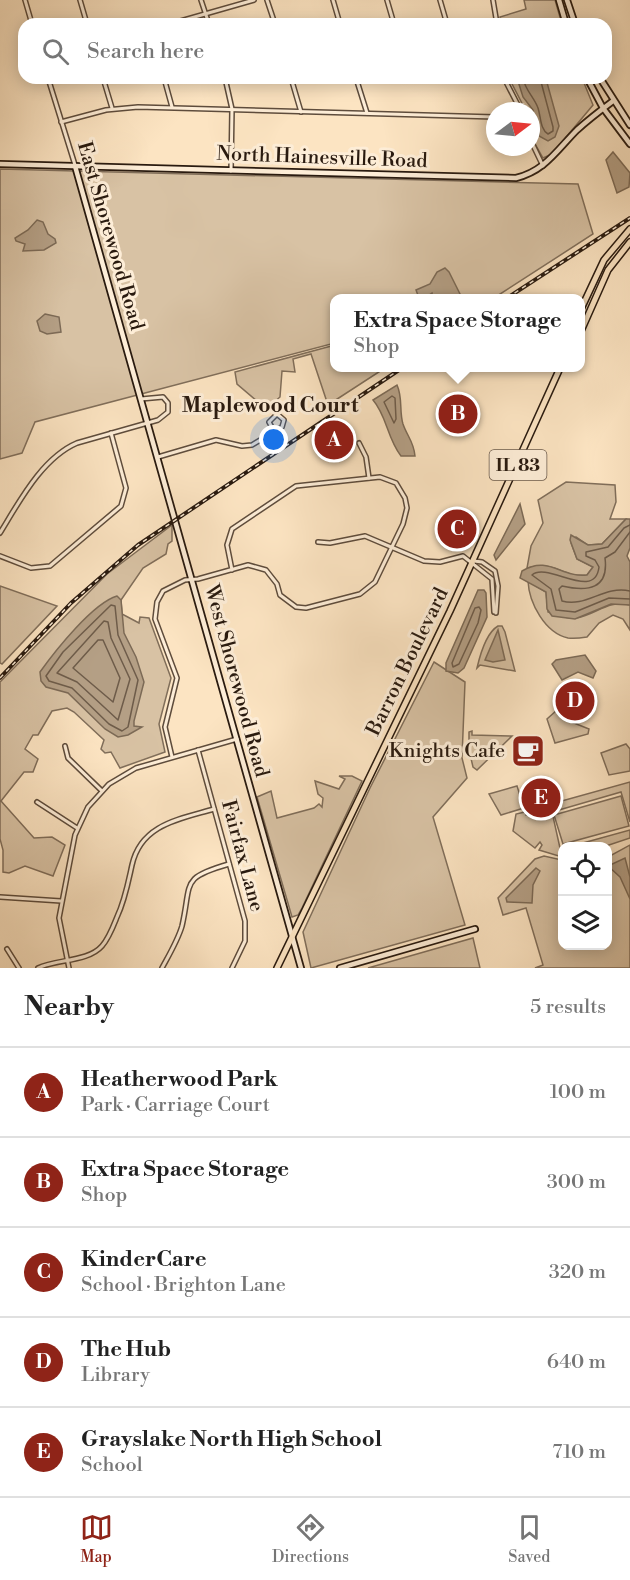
<!DOCTYPE html>
<meta charset="utf-8">
<style>
:root{--surface:#fff;--page:#f6f6f6;--text:#222;--muted:#767676;--line:#e0e0e0;--accent:#8f2418}
body{margin:0;font-family:"Libre Bodoni",serif;background:var(--page);color:var(--text)}
.controls{position:absolute;right:18px;bottom:18px;display:grid;overflow:hidden;border-radius:12px;box-shadow:0 3px 15px #0003}
.controls button{width:54px;height:54px;display:grid;place-items:center;padding:0;border:0;border-bottom:2px solid var(--line);background:var(--surface);color:var(--text);font:30px sans-serif}
.compass{position:absolute;left:486px;top:102px;width:54px;height:54px;border-radius:50%;background:var(--surface);box-shadow:0 3px 15px #0003;rotate:74deg}
.you{position:absolute;left:274px;top:440px;width:21px;height:21px;margin:-15px;border:4px solid #fff;border-radius:50%;background:#1a73e8;box-shadow:0 0 0 9px #1a73e833}
.badge{display:grid;place-items:center;width:39px;height:39px;border-radius:50%;background:var(--accent);color:#fff;font-size:20px;font-weight:700}
.pin{position:absolute;translate:-50% -50%;border:3px solid #fff;box-shadow:0 2px 6px #0006}
.popup{position:absolute;left:330px;top:294px;width:255px;height:78px;box-sizing:border-box;display:grid;place-content:center;border-radius:12px;background:var(--surface);filter:drop-shadow(0 2px 4px #0005);font-size:20px;white-space:nowrap;color:var(--muted)}
.popup b{font-size:22px;color:var(--text)}
.popup::after{content:'';position:absolute;left:50%;top:100%;margin-left:-12px;border:12px solid transparent;border-top-color:var(--surface)}
.list{margin:0;padding:0;list-style:none}
h2{display:flex;justify-content:space-between;align-items:center;height:78px;margin:0;padding:0 24px;font-size:26px}
h2 small{font-size:20px;font-weight:400;color:var(--muted)}
.list li{display:grid;grid-template-columns:39px 1fr auto;gap:18px;align-items:center;box-sizing:border-box;height:90px;padding:0 24px;border-top:2px solid var(--line)}
.list b{display:block;font-size:22px;white-space:nowrap}
.list p{margin:0;font-size:20px;white-space:nowrap;color:var(--muted)}
.list em{font-size:20px;font-style:normal;color:var(--muted)}
.icon{flex:none;width:33px;height:33px;fill:none;stroke:currentColor;stroke-width:2;stroke-linecap:round;stroke-linejoin:round}
.map{position:relative;flex:none;width:630px;height:968px;overflow:hidden}
.search{position:absolute;background:var(--surface);box-shadow:0 3px 15px #0003;left:18px;right:18px;top:18px;height:66px;display:flex;align-items:center;gap:15px;box-sizing:border-box;padding:0 21px;border-radius:18px;color:var(--muted);font-size:22px}
.sheet{height:528px;background:var(--surface)}
nav{display:flex;justify-content:space-around;align-items:center;box-sizing:border-box;height:84px;border-top:2px solid var(--line);background:var(--surface);font-size:16px;color:var(--muted)}
nav a{display:grid;justify-items:center;gap:3px}
nav .on{color:var(--accent)}
.map>svg:first-child{display:block}
</style>
<div class="map">
<svg width="630" height="968" viewBox="0 0 630 968">
<rect width="100%" height="100%" fill="#fce4c2"/>
<filter id="stains"><feTurbulence type="fractalNoise" baseFrequency=".00333" numOctaves="4"/><feColorMatrix values="0 0 0 0 .2 0 0 0 0 .09 0 0 0 0 .02 0 0 0 .5 -.17"/></filter>
<radialGradient id="worn" r=".72"><stop offset=".6" stop-color="#630" stop-opacity="0"/><stop offset="1" stop-color="#630" stop-opacity=".3"/></radialGradient>
<g fill="#d8c2a4" stroke="#806e5a" stroke-width="1.5">
<path d="M524,0h31l7,24h-61l-1,-7 26,-8z"/>
<path d="M509,78h73l11,27 -41,49 -9,4 -9,-16 -3,-31h-5z"/>
<path d="M0,169l578,15 15,50 -99,64h-159v45l-300,79 -13,31 -22,6z"/>
<path d="M335,345v23h50l-57,37 -17,-51 -18,5 2,13 -13,-1 -2,26 -7,6 -16,4 -3,-3 3,-3 -20,-17 -2,-12z"/>
<path d="M566,482l49,3 1,17 -6,17h16l-24,25 -14,1 -12,-8 -5,6 6,16 16,8 -6,8c-25,3 -31,-15 -60,-7l4,-22 12,-23 -5,-23z"/>
<path d="M172,525v16l-4,3 -2,10 -23,14 -22,32 1,14 17,9 1,-6 9,1 22,60 -12,46 6,28 -45,16 -9,-16 -6,1 -4,-4 3,-9 -30,-28 -7,-4 -15,3 -14,24h-5l-8,14 13,10 -5,13h-9l-23,29 33,37 18,-1 13,8 -12,31 -28,-10 -16,7 -6,-1v-22l-3,-11v-157l107,-108z"/>
<path d="M528,581l18,11 2,20c8,2 20,8 28,6 20,-3 32,-19 54,-13v25l-7,-11 -10,-4 -14,8 -12,14c-6,1 -13,2 -19,1 -23,-5 -39,-35 -40,-57z"/>
<path d="M0,586l57,20 -55,58 -2,-1z"/>
<path d="M498,626h4l3,6 10,39 -35,-6 -3,3c3,-13 9,-35 21,-42z"/>
<path d="M434,662l31,20 -3,76 5,20 -34,39 32,108 -154,43 -8,-36 67,-144z"/>
<path d="M556,711l13,10 20,8 -1,5 -33,9 -8,-24z"/>
<path d="M472,731v4l40,1 -35,34 -4,-3 -4,-17v-18z"/>
<path d="M626,744l4,5v22l-21,4 -8,-22z"/>
<path d="M339,776h13l10,5 -60,127 -4,7 -6,2 -35,-120 14,-6 6,27 37,-10 5,-4 3,3 1,-9 -5,-4 -3,-13 24,8 6,-10z"/>
<path d="M630,782v40l-9,-30 -69,20 10,45 -23,-7 3,-5 -2,-3 -5,6 -22,-17 3,-17 9,-2 1,3 11,-4 -4,-2z"/>
<path d="M517,786l7,22 -23,7 -12,-21z"/>
<path d="M621,796l8,30 -66,18 -9,-29z"/>
<path d="M630,830v8l-24,8h-34z"/>
<path d="M630,845v123h-95l8,-3 -17,-57 -23,7 -5,-17 37,-39 9,-3 18,4v85h46v-88z"/>
<path d="M473,938l7,30h-112z"/>
</g>
<g fill="#b49f85" stroke="#7c6a56" stroke-width="1.5">
<path d="M517,78l29,1 13,47 -4,11 -7,4 -9,-5 -6,-26 -10,-13z"/>
<path d="M613,152l17,21 -1,14 -12,6 -11,-33z"/>
<path d="M37,220l6,2 5,12 7,5 1,4 -12,7 -21,1 2,-7 -9,-3 -1,-3 13,-8z"/>
<path d="M445,268l4,4 13,26h-29l-1,-5 -7,5h-6l-3,-8 14,-6 7,-12z"/>
<path d="M45,314l14,3 2,15 -14,2 -7,-3 -3,-10z"/>
<path d="M397,385c6,13 2,26 6,39 4,12 11,18 12,32h-14c-14,-18 -14,-40 -28,-56z"/>
<path d="M520,504l5,20 -29,36 -2,-5z"/>
<path d="M626,519h4v29l-3,8 3,6v43l-19,-1 -36,15 -23,-3 -5,-7 -1,-17 -26,-14 2,-7c27,-16 39,7 65,4l6,-8 -16,-8 -7,-19 1,-5 17,10 14,-1z"/>
<path d="M478,590h6l2,3 1,24 -23,51 -6,5 -12,-2v-8z"/>
<path d="M117,596l4,4 3,33 12,24 8,25 -10,39v5l8,1 -14,8 -10,2 -13,-8 -37,-36 -22,-6 -5,-6 -1,-9c15,-21 53,-69 77,-76z"/>
<path d="M498,630l7,30 -12,2 -8,-2z"/>
<path d="M585,655l11,16 -3,7 -15,-6 -16,8 -10,-16 4,-4z"/>
<path d="M625,858l5,19v22l-10,-22 -12,-11z"/>
<path d="M536,868l4,3 -7,14 -1,18 -25,-1 -1,-4z"/>
</g>
<g fill="none" stroke-linecap="round" stroke-linejoin="round">
<g stroke="#6e5c4a" stroke-width="1.5">
<path d="M523,78c2,12 11,19 15,30 3,9 2,21 10,26l5,-3v-4l-13,-49"/>
<path d="M392,396l3,2 1,21 -2,4 -10,-21z"/>
<path d="M630,525l-6,3 -16,19 -22,5v4l9,4 4,7c-4,35 -52,-6 -67,8l19,14 5,21 19,2 34,-14 21,1"/>
<path d="M630,532l-15,20 -10,6c4,31 -17,34 -43,28l-3,3 3,12c24,7 42,-16 68,-10"/>
<path d="M111,605l4,1 3,29 20,45 -10,47 -6,4 -13,-7 -37,-36 -23,-7 -3,-5 17,-24z"/>
<path d="M479,607l2,3 -3,13 -19,41 -6,3 -1,-4 23,-55z"/>
<path d="M104,621l4,1 3,16 19,41 -12,41 -41,-38 -20,-9z"/>
<path d="M98,640h5l17,38 -7,24 -40,-34z"/>
</g>
<defs>
<g id="street">
<path d="M25,0l7,24"/>
<path d="M80,0l7,24"/>
<path d="M201,0l8,24"/>
<path d="M267,0l8,24"/>
<path d="M333,0l7,24"/>
<path d="M387,0l7,24"/>
<path d="M440,0l7,24"/>
<path d="M493,0l4,24"/>
<path d="M170,24l84,-24"/>
<path d="M48,78l27,87"/>
<path d="M103,78l9,30"/>
<path d="M164,78l8,29"/>
<path d="M225,78l7,31 -1,62"/>
<path d="M291,78l10,34"/>
<path d="M356,78l11,35"/>
<path d="M504,78l17,33"/>
<path d="M61,122l45,-12 32,-3 357,10"/>
<path d="M531,141l12,25"/>
<path d="M359,443l7,14 3,21"/>
<path d="M158,457l58,-17 26,6 10,-1 30,-18 2,-7 -7,-6 -8,8 5,9"/>
<path d="M0,533c19,-31 42,-75 77,-90l81,-23 10,-8v-9l-5,-6 -22,2"/>
<path d="M318,542l12,1 35,-7 59,25 16,1 23,-6 29,23 2,33"/>
<path d="M0,556l31,12 19,-2 71,-60 5,-18 -15,-55"/>
<path d="M474,561l8,1 13,9 3,15 -2,27"/>
<path d="M65,746l3,12 34,33"/>
<path d="M198,750l47,171v20l-13,27"/>
<path d="M172,757l-7,-30 12,-49 -22,-59 2,-17 6,-11 22,-11 13,-1 50,-14 18,5 11,14 3,11 16,12 10,1 54,-14 15,-12 28,-58 4,-16 -2,-10 -9,-15 -16,-6 -84,9 -64,43 -5,16 5,25"/>
<path d="M37,802l40,26"/>
<path d="M0,897l61,4"/>
<path d="M7,949l12,19"/>
<path d="M38,968c19,-9 50,-6 64,-22 7,-8 11,-19 15,-29 8,-17 11,-34 15,-52 9,-41 48,-46 82,-56"/>
<path d="M69,968l-10,-50 16,-83 13,-28 21,-23 27,-16 101,-29"/>
<path d="M162,968c7,-13 16,-28 20,-42 10,-44 -2,-48 47,-62"/>
</g>
<g id="secondary">
<path d="M559,0l7,24"/>
<path d="M567,0l8,24"/>
<path d="M587,78l16,30 27,36"/>
<path d="M600,78l30,47"/>
<path d="M0,164l516,14c29,-7 41,-28 61,-48 11,-10 24,-20 36,-29"/>
<path d="M75,166l226,802"/>
<path d="M340,968l135,-39"/>
</g>
<g id="primary">
<path d="M581,309l23,-49 26,-31"/>
<path d="M581,331l27,-61 22,-28"/>
<path d="M277,968l173,-357 110,-243"/>
</g>
</defs>
<use href="#street" stroke="#5e4c3c" stroke-width="6"/>
<use href="#secondary" stroke="#291a0f" stroke-width="8"/>
<use href="#primary" stroke="#291a0f" stroke-width="8"/>
<use href="#street" stroke="#fdedd7" stroke-width="3"/>
<use href="#secondary" stroke="#fdedd7" stroke-width="4.5"/>
<use href="#primary" stroke="#fce4c2" stroke-width="5"/>
<defs>
<g id="rail">
<path d="M507,298l123,-80"/>
<path d="M0,678l71,-75 67,-58 264,-177"/>
</g>
</defs>
<use href="#rail" stroke="#291a0f" stroke-width="4"/>
<use href="#rail" stroke="#fdedd7" stroke-width="1.5" stroke-dasharray="4.5" stroke-linecap="butt"/>
</g>
<defs>
<symbol id="cafe-square" viewBox="-11 -11 22 22"><rect x="-9" y="-9" width="18" height="18" rx="4" fill="#8f2418" stroke="#fdedd7"/><path d="M-5.5-4.5H6V0H3Q3 3.5 0 3.5H-2.5Q-5.5 3.5-5.5 0ZM3-3.2v2h1.7v-2ZM-6 4.5H4V6H-6Z" fill="#fff"/></symbol>
</defs>
<g fill-rule="evenodd">
<use href="#cafe-square" x="509" y="732" width="38" height="38"/>
</g>
<g text-anchor="middle" dominant-baseline="central" stroke-width="6" stroke-linejoin="round" paint-order="stroke">
<rect fill="#fdedd7" stroke="#69594b" stroke-width="1.5" x="489.5" y="450" width="57" height="30" rx="4.5"/>
<g font-size="18" font-weight="bold" fill="#291a0f">
<text x="518" y="465">IL 83</text>
</g>
<g font-size="20" fill="#291a0f" stroke="#fdedd7">
<text transform="translate(322 158) rotate(2)">North Hainesville Road</text>
<text transform="translate(110 236) rotate(74)">East Shorewood Road</text>
<text transform="translate(408 662) rotate(-64)">Barron Boulevard</text>
<text transform="translate(236 681) rotate(75)">West Shorewood Road</text>
<text transform="translate(242 856) rotate(75)">Fairfax Lane</text>
</g>
<g font-size="20" fill="#291a0f" stroke="#fdedd7" text-anchor="end">
<text x="505" y="751">Knights Cafe</text>
</g>
<g font-size="21" font-weight="bold" fill="#291a0f" stroke="#fdedd7">
<text x="270" y="406">Maplewood Court</text>
</g>
</g>
<rect width="100%" height="100%" filter="url(#stains)"/>
<rect width="100%" height="100%" fill="url(#worn)"/>
</svg>
<div class="controls">
<button><svg class="icon" aria-label="locate" viewBox="0 0 24 24"><circle cx="12" cy="12" r="6"/><path d="M12 2v4M12 18v4M2 12h4M18 12h4"/></svg></button>
<button><svg class="icon" aria-label="layers" viewBox="0 0 24 24"><path d="M12 4l9 5-9 5-9-5zM3 14l9 5 9-5"/></svg></button>
</div>
<svg class="compass" viewBox="-18 -18 36 36"><path d="M0-13l5 13h-10z" fill="#e53935"/><path d="M0 13l5-13h-10z" fill="#767676"/></svg>
<div class="you"></div>
<div class="pin badge" style="left:334px;top:440px">A</div>
<div class="pin badge" style="left:458px;top:414px">B</div>
<div class="popup"><b>Extra Space Storage</b>Shop</div>
<div class="pin badge" style="left:457px;top:529px">C</div>
<div class="pin badge" style="left:575px;top:701px">D</div>
<div class="pin badge" style="left:541px;top:798px">E</div>
<div class="search"><svg class="icon" aria-label="search" viewBox="0 0 24 24"><circle cx="10" cy="10" r="6"/><path d="M15 15l6 6"/></svg>Search here</div>
</div>
<section class="sheet">
<h2>Nearby<small>5 results</small></h2>
<ul class="list">
<li><span class="badge">A</span><div><b>Heatherwood Park</b><p>Park · Carriage Court</p></div><em>100 m</em></li>
<li><span class="badge">B</span><div><b>Extra Space Storage</b><p>Shop</p></div><em>300 m</em></li>
<li><span class="badge">C</span><div><b>KinderCare</b><p>School · Brighton Lane</p></div><em>320 m</em></li>
<li><span class="badge">D</span><div><b>The Hub</b><p>Library</p></div><em>640 m</em></li>
<li><span class="badge">E</span><div><b>Grayslake North High School</b><p>School</p></div><em>710 m</em></li>
</ul>
</section>
<nav>
<a class="on"><svg class="icon" aria-label="map" viewBox="0 0 24 24"><path d="M3 6l6-2 6 2 6-2v14l-6 2-6-2-6 2zM9 4v14M15 6v14"/></svg>Map</a>
<a><svg class="icon" aria-label="directions" viewBox="0 0 24 24"><path d="M12 3l9 9-9 9-9-9zM9 14v-3h6M13 9l2 2-2 2"/></svg>Directions</a>
<a><svg class="icon" aria-label="saved" viewBox="0 0 24 24"><path d="M7 4h10v16l-5-4-5 4z"/></svg>Saved</a>
</nav>
